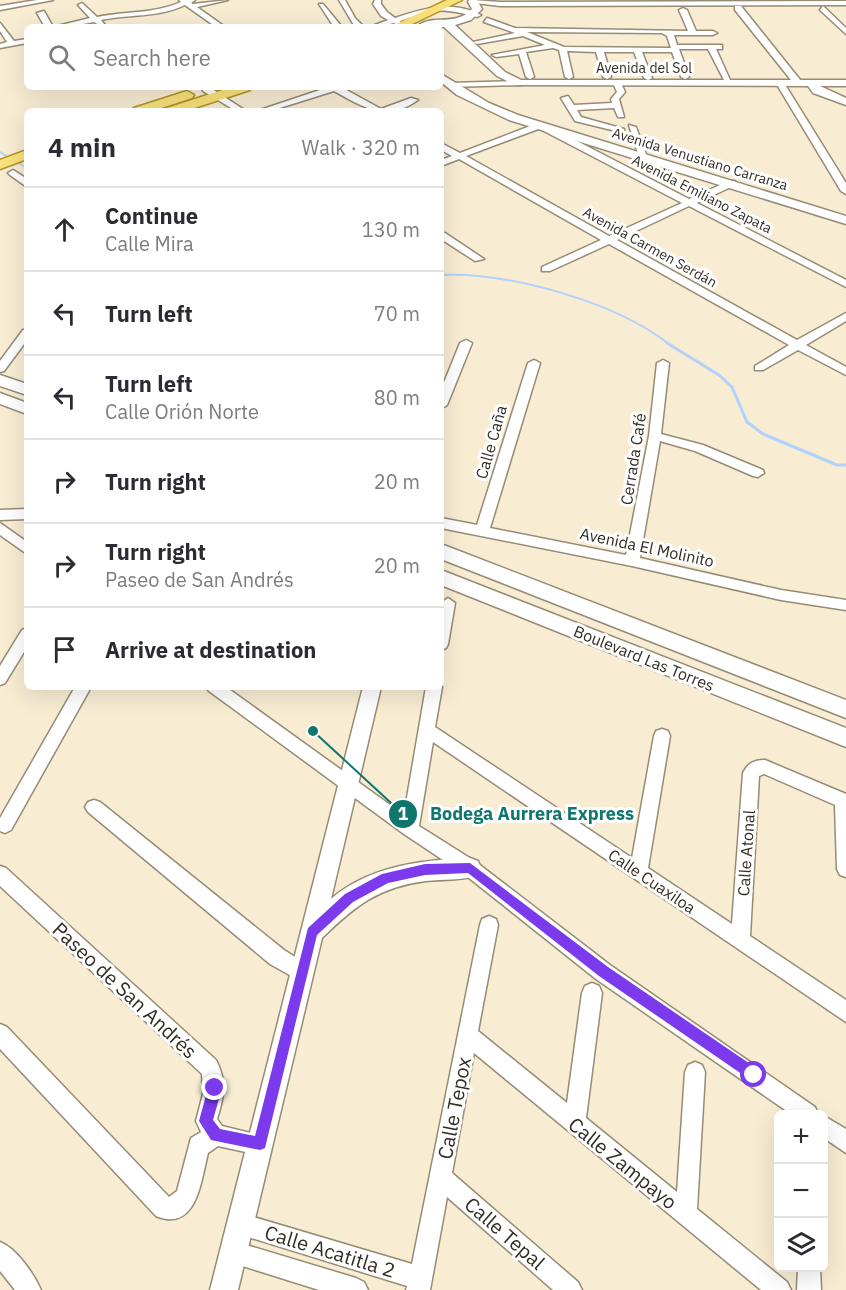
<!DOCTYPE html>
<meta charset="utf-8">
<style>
:root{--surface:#fff;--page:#f7f7f7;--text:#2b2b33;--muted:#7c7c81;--line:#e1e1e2}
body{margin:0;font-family:"IBM Plex Sans",sans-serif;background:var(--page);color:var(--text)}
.controls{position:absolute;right:18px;bottom:18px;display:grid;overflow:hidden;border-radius:9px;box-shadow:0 6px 24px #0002}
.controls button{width:54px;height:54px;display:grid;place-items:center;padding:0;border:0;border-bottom:2px solid var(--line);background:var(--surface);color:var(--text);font:30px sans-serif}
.stop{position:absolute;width:18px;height:18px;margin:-14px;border:4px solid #7c3aed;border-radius:50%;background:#fff}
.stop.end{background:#7c3aed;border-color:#fff;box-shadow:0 2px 6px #0008}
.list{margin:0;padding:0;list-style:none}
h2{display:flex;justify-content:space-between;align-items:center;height:78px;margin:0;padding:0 24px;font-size:26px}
h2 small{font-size:20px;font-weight:400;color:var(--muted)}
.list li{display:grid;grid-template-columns:39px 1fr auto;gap:18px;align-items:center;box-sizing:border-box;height:84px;padding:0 24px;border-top:2px solid var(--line)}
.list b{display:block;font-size:22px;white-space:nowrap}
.list p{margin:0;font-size:20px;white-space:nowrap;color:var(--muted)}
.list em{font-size:20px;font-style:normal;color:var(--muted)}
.icon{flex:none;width:33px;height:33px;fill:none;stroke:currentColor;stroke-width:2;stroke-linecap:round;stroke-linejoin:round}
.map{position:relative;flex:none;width:846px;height:1290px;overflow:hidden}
.search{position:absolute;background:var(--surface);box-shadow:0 6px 24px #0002;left:24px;top:24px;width:420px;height:66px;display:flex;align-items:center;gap:15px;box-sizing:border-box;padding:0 21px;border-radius:9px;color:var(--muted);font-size:22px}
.panel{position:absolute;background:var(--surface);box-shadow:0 6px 24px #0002;left:24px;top:108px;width:420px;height:582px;border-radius:9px}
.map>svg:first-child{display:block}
</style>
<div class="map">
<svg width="846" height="1290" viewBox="0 0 846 1290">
<rect width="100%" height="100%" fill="#f8ecd3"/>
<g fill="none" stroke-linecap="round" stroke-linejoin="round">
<g stroke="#b0d2fb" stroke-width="2">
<path d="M0,152l27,16"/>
<path d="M441,275c69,-3 174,27 228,69"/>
</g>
<path stroke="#b0d2fb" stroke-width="3" d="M667,343l52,32 13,12 15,35 16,12 74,31h9"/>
<defs>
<g id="minor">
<path d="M37,0h16l-53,10v-4z"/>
<path d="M179,0h16l-4,3 2,1 35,-4 -31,7 28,20h-9l-31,-22c-28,13 -54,9 -84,15l4,5 -3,2 -8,-5 -27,5h-22l-8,-14 7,-2 9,16 37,-9 -12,-13 4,-2 15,14c29,-6 57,-3 84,-15z"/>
<path d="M339,0h6l10,18 9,9h-9z"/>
<path d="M375,0h6v4l6,8 8,6c29,-10 57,-18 86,-3l-4,2c-39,-10 -40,-8 -77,4l2,5 -9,-3 -12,4h-11l18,-7 -7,-4 -8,-12z"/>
<path d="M472,0l28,2 346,-1v4l-346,1 -25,-3z"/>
<path d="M319,4h4l19,23h-8z"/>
<path d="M735,6h6l60,75v4h-6l-60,-75z"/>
<path d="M823,6l23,22v6l-26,-24z"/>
<path d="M683,8l4,2 9,21h17l4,2 -4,2h-39l3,10h45v4h-6l14,31h-6l-16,-31h-29l10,28 -4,2 -4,-2 -9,-25h-30l10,26 -4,2 -4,-2 -10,-26h-30l7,25 -4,2 -4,-2 -7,-25 -29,-1 6,26 -4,2 -4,-2 -6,-27 -6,-2 -27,4 8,25 -4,2 -4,-2 -7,-23 -23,3 -4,-2 53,-10 -22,-9 -46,8 -4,-2 42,-9 -31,-11 3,-4 28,10 173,3 -9,-21zM527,32l135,1 5,3 4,12 -107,-1z"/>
<path d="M0,23l14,18 13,-2v4l-27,5v-4l7,-2 -7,-11z"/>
<path d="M519,81l4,2 -1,2 -73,2 -4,-2 4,-2z"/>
<path d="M617,81h3l5,11 -6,7 5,18h-6l-4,-9 -37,2 4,7 43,12v4l-49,-12 -14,-23 7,-2 6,9 38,-2 -1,-4 6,-7 -4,-9z"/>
<path d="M780,81l4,2 62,100v11l-5,-3 -65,-108z"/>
<path d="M203,87h6l37,24h-10l-33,-20z"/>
<path d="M329,87h12l40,22 30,-11 7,2c-32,23 -55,7 -84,-9l-64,20h-13z"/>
<path d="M538,123l10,3 141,73 40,-18h6v4l-38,18 149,77v7l-157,-81 -72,34 180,100 49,-27v8l-40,24 40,22v8l-48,-25 -35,20h-8v-4l34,-21 -180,-101 -59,27h-8v-4l59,-27 -142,-81 -18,7v-6l11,-4 -11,-6v-7l19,10zM541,128l1,2 140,73 -73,33 -143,-80z"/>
<path d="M629,125l7,2 11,30 -1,2 -7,-2z"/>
<path d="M13,170l14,9v8l-17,-12 -2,-2z"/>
<path d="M441,232l4,1 39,26 -9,2 -34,-22z"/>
<path d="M27,329v11l-23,31 -4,1v-11l23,-31z"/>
<path d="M466,340l6,3 -25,62 -6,4v-19l19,-47z"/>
<path d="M534,360l6,3 -50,165 136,27 23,-119 8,-73 6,-3 6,3 -8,71 42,11 60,25 1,3 -6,4 -5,-1 -58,-25 -35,-10 -20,117 141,32 65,10v10l-65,-10 -149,-34 -191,-38v-10l36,7 51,-162z"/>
<path d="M27,509v10l-27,1v-10z"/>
<path d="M0,523l27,19v12l-27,-19z"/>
<path d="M448,598l7,5 -7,41 -2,4 -5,2v-47z"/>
<path d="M27,628v19l-22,36 -5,2v-19l22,-36z"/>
<path d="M441,686l1,1 -7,40 197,131 22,-122 2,-5 6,-2 6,2 2,5 -22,132 84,56 11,-151c5,-10 11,-13 22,-13l81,34v83l-6,-2 -3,-6 -2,-64 -71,-31 -5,2 -9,160 96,64v22l-413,-280 -14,84 57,36 134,103 205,142 3,7h-27l-195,-135 -132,-105 -60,-40 -195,-143 -3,-4h20l178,128 22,-128z"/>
<path d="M75,687h16l-80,143 -6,3 -5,-2v-13z"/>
<path d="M94,800l6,2 184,148 25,16 3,7 -3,7 -7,2 -32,-18 -182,-152 -3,-5 3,-5z"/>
<path d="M0,866l6,2 210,192c11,21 8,37 1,59l5,7 45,11 4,7 -4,7 -7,4 -42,-9 -10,7c-7,27 -11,80 -52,63l-156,-167v-25l7,3 162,170 8,-6 14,-53 10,-6 -5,-11 7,-27 -1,-20 -202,-188z"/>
<path d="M489,916l7,3 2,6 -20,106 89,72 15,-110 3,-7 7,-3 7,3 3,7 -16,125 91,74 8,-120 3,-7 7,-3 7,3 3,7 -8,137 90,73 4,8h-30l-287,-237 -22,120 126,109 4,8h-29l-106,-93 -17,93h-24l1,-4 -175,-54 -3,-8 3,-8 8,-3 172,51 68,-339 2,-6z"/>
<path d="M824,1116l22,13v24l-22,-15z"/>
<path d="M233,1241l123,37 8,4 4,8h-49l-86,-27 -8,-3 -3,-8 3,-8z"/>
<path d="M0,1242c16,6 34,32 41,48h-26l-15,-19z"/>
<path d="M798,1268h22l1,22h-24z"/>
</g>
<path id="tertiary" d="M363,687h18l-50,212c38,-33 90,-39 139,-41l8,3 3,7 -3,7c-16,6 -35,4 -52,6 -48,6 -71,25 -104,57l-84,352h-28z"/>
<g id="secondary">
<path d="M469,0h8l5,9 -11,11 -16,5 50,47 16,8h325v6h-26l26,12v7l-33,-12 -5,-7 -293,-1 -18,-9 -53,-49h-24l-1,-2c15,-11 36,2 53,-16l-4,-7z"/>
<path d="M441,74l48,29 29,12 328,101v8l-337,-104 -52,-25 -16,-13z"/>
<path d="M0,375l27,9v11l-27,-9z"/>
<path d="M0,393l27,10v11l-27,-10z"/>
<path d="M441,544l405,156v18l-405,-159z"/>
<path d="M441,570l405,158v19l-405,-162z"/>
</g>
<g id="primary">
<path d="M447,0h15l-56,27h-16z"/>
<path d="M232,87h19l-1,3 -65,21h-20l2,-3z"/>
<path d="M187,91l7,4 -2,3 -40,13h-20l2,-3z"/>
<path d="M27,150v9l-27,10v-9z"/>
</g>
</defs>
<use href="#minor" stroke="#968b75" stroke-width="3"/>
<use href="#tertiary" stroke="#968b75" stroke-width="3"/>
<use href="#secondary" stroke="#968b75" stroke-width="3"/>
<use href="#primary" stroke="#b09525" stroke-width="3"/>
<use href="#minor" fill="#fff" fill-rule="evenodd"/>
<use href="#tertiary" fill="#fff" fill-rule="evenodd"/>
<use href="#secondary" fill="#fff" fill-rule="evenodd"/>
<use href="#primary" fill="#f8e17c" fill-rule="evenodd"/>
</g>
<path fill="#7c3aed" d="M470,863l138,104 151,103 2,5 -2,4 -5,2 -5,-2 -150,-103 -131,-103 -43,2 -37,8 -35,19 -36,33 -52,213 -5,2 -49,-10 -12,-19 9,-33 2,-5 5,-2 5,2 2,5 -9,32 7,9 35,7 53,-208 37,-34 37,-20 43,-10z"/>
<g text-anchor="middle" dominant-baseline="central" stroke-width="6" stroke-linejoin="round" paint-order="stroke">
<g font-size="14" fill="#322d24" stroke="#fff">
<text x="644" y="68">Avenida del Sol</text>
<text transform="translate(700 159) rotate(17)">Avenida Venustiano Carranza</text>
<text transform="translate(702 194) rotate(27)">Avenida Emiliano Zapata</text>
<text transform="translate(650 247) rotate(29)">Avenida Carmen Serdán</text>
</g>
<g font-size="16" fill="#322d24" stroke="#fff">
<text transform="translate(491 442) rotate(-74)">Calle Caña</text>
<text transform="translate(633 459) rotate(-81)">Cerrada Café</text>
<text transform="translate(647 547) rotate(12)">Avenida El Molinito</text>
<text transform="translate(644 658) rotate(22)">Boulevard Las Torres</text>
<text transform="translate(746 853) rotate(-86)">Calle Atonal</text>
<text transform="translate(652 881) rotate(34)">Calle Cuaxiloa</text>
</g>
<g font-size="20" fill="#322d24" stroke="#fff">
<text transform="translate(125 990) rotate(43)">Paseo de San Andrés</text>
<text transform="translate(454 1108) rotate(-79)">Calle Tepox</text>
<text transform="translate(623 1163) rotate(39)">Calle Zampayo</text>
<text transform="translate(505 1233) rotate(41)">Calle Tepal</text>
<text transform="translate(330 1251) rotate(17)">Calle Acatitla 2</text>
</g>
</g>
<path fill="none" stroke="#0f766e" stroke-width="2" d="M313 731L403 814"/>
<g fill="#0f766e" stroke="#fff" stroke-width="2">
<circle cx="313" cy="731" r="6"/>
<circle cx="403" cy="814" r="15"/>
</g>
<g font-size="18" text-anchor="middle" font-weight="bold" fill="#fff">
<text x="403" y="820">1</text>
</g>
<g font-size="18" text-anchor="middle" font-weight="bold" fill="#0f766e" stroke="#fff" stroke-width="6" stroke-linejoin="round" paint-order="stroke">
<text x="532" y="820">Bodega Aurrera Express</text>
</g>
</svg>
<div class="controls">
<button>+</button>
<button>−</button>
<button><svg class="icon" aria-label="layers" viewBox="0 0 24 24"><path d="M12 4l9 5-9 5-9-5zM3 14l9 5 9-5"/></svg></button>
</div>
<div class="stop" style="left:754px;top:1075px"></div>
<div class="stop end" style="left:215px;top:1088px"></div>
<div class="search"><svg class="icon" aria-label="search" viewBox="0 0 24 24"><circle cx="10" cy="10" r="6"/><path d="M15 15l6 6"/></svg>Search here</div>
<section class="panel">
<h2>4 min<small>Walk · 320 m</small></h2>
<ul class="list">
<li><svg class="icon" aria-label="ahead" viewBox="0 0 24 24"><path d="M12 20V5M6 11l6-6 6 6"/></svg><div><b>Continue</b><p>Calle Mira</p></div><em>130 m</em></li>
<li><svg class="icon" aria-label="left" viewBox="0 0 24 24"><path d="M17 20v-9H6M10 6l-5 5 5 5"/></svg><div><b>Turn left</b></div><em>70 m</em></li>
<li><svg class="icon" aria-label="left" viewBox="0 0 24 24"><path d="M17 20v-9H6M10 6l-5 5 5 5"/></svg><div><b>Turn left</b><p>Calle Orión Norte</p></div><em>80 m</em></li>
<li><svg class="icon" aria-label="right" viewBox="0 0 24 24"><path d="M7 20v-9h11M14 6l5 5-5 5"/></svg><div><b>Turn right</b></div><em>20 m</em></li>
<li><svg class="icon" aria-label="right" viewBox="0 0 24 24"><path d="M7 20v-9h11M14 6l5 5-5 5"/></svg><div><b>Turn right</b><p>Paseo de San Andrés</p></div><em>20 m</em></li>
<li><svg class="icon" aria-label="arrive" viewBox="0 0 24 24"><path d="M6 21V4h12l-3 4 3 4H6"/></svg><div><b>Arrive at destination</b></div></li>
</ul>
</section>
</div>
